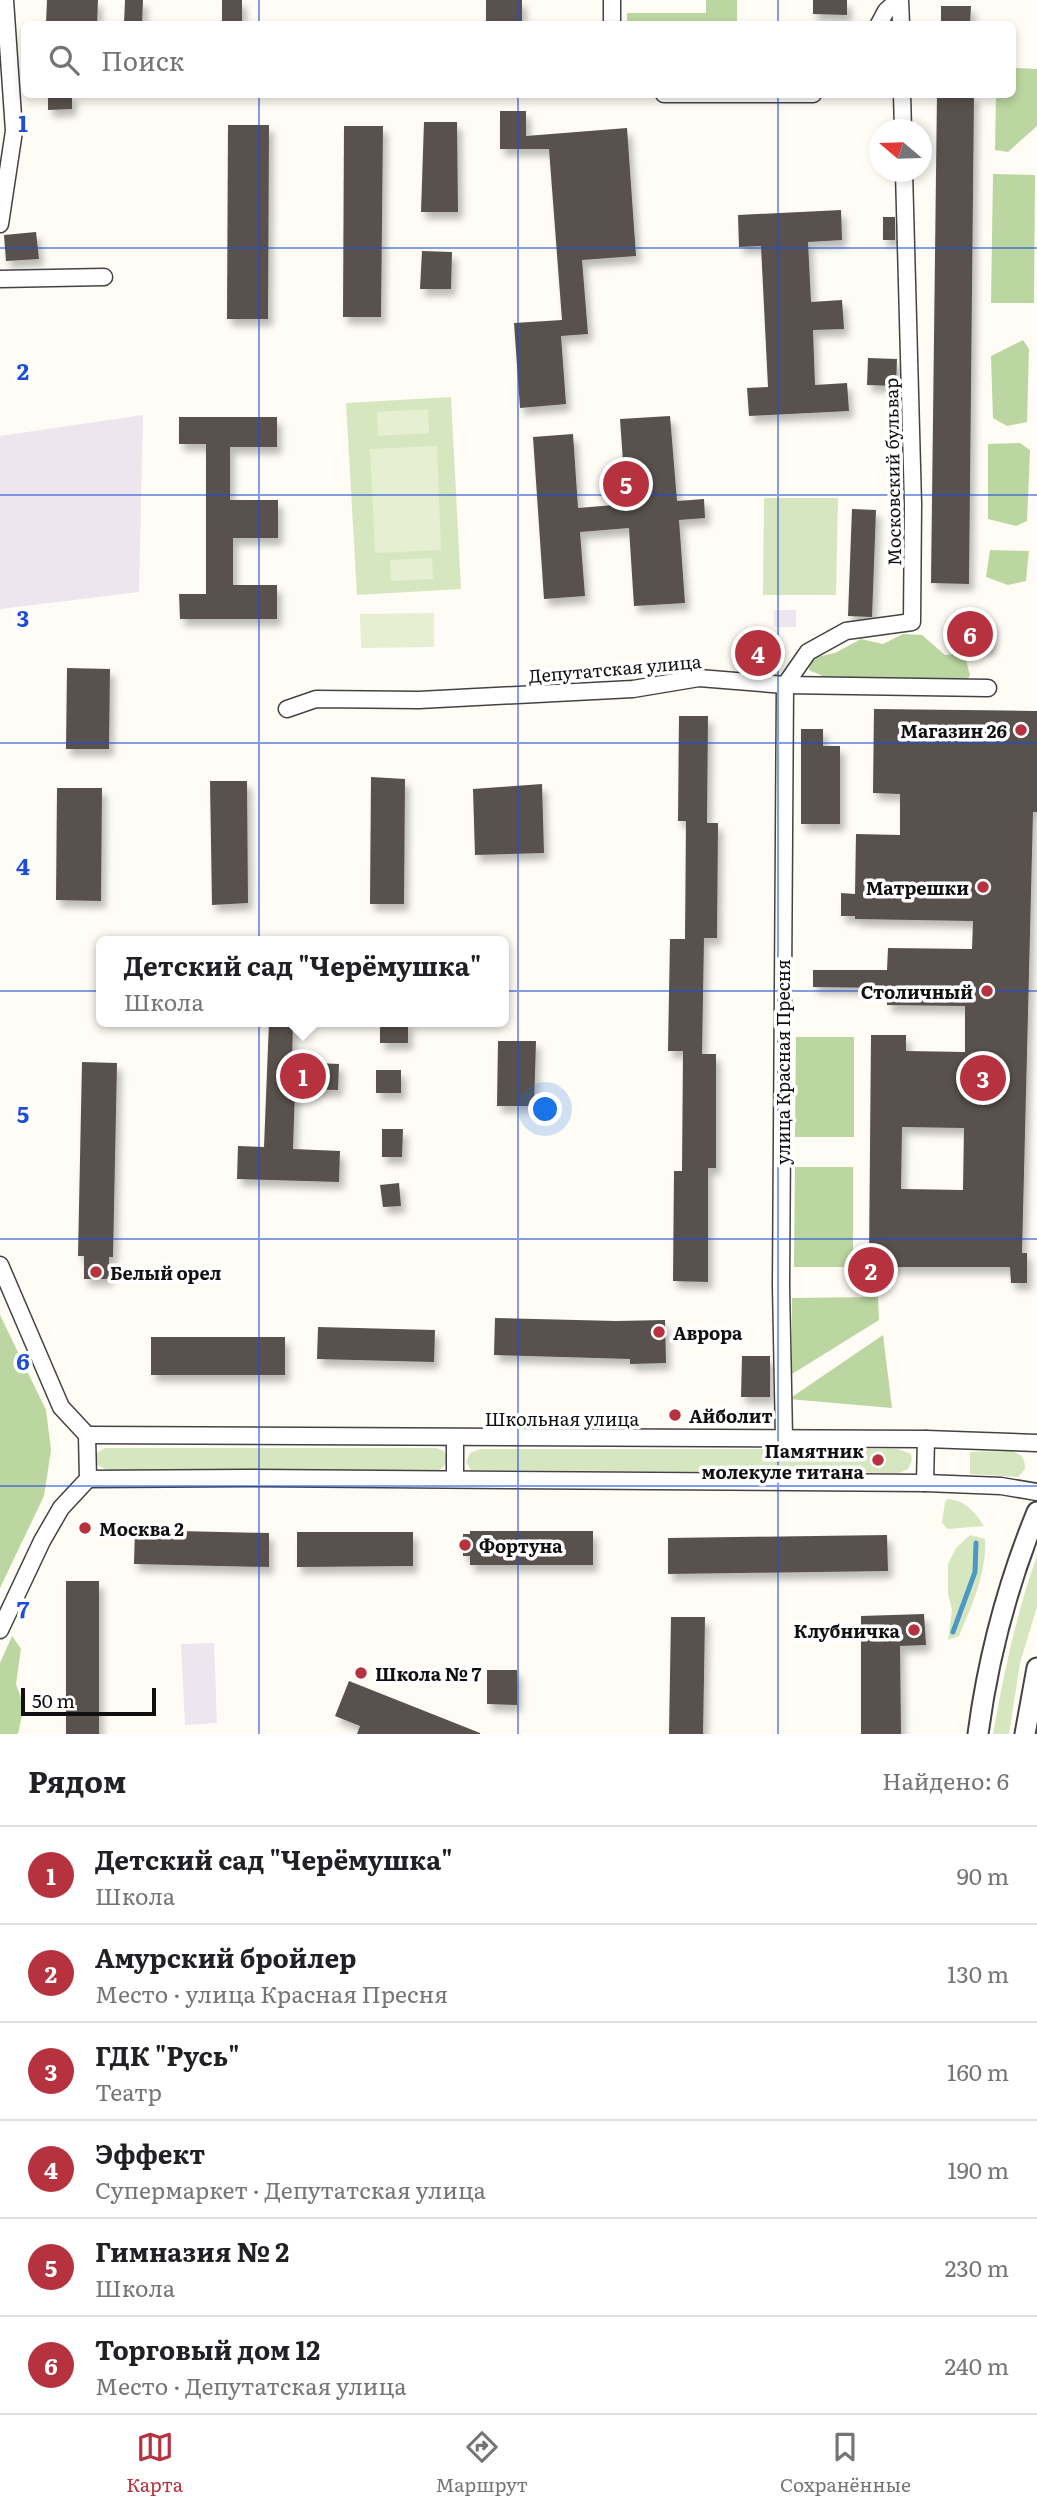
<!DOCTYPE html>
<html lang="ru">
<meta charset="utf-8">
<style>
:root{--surface:#fff;--page:#f2f2f2;--text:#202124;--muted:#757577;--line:#e0e0e0;--accent:#b6323f}
body{margin:0;font-family:Literata,serif;background:var(--page);color:var(--text)}
.compass{position:absolute;left:869px;top:119px;width:63px;height:63px;border-radius:50%;background:var(--surface);box-shadow:0 4px 10px #0003;rotate:289deg}
.scale{position:absolute;left:21px;bottom:18px;width:135px;box-sizing:border-box;padding-left:7px;border:4px solid #101010;border-top:0;font-size:19px;line-height:24px;white-space:nowrap;color:#101010;-webkit-text-stroke:5px #fff;paint-order:stroke}
.you{position:absolute;left:546px;top:1110px;width:24px;height:24px;margin:-18px;border:5px solid #fff;border-radius:50%;background:#1a73e8;box-shadow:0 0 0 10px #1a73e833}
.badge{display:grid;place-items:center;width:46px;height:46px;border-radius:50%;background:var(--accent);color:#fff;font-size:23px;font-weight:700}
.pin{position:absolute;translate:-50% -50%;border:4px solid #fff;box-shadow:0 2px 7px #0006}
.popup{position:absolute;left:96px;top:936px;width:413px;height:91px;box-sizing:border-box;display:grid;place-content:center;border-radius:10px;background:var(--surface);filter:drop-shadow(0 2px 5px #0005);font-size:23px;white-space:nowrap;color:var(--muted)}
.popup b{font-size:26px;color:var(--text)}
.popup::after{content:'';position:absolute;left:50%;top:100%;margin-left:-14px;border:14px solid transparent;border-top-color:var(--surface)}
.list{margin:0;padding:0;list-style:none}
h2{display:flex;justify-content:space-between;align-items:center;height:91px;margin:0;padding:0 28px;font-size:30px}
h2 small{font-size:23px;font-weight:400;color:var(--muted)}
.list li{display:grid;grid-template-columns:46px 1fr auto;gap:21px;align-items:center;box-sizing:border-box;height:98px;padding:0 28px;border-top:2px solid var(--line)}
.list b{display:block;font-size:26px;white-space:nowrap}
.list p{margin:0;font-size:23px;white-space:nowrap;color:var(--muted)}
.list em{font-size:23px;font-style:normal;color:var(--muted)}
.icon{flex:none;width:38px;height:38px;fill:none;stroke:currentColor;stroke-width:2;stroke-linecap:round;stroke-linejoin:round}
.map{position:relative;flex:none;width:1037px;height:1734px;overflow:hidden}
.search{position:absolute;background:var(--surface);box-shadow:0 4px 10px #0003;left:21px;right:21px;top:21px;height:77px;display:flex;align-items:center;gap:18px;box-sizing:border-box;padding:0 24px;border-radius:10px;color:var(--muted);font-size:26px}
.sheet{height:679px;background:var(--surface)}
nav{display:flex;justify-content:space-around;align-items:center;box-sizing:border-box;height:98px;border-top:2px solid var(--line);background:var(--surface);font-size:19px;color:var(--muted)}
nav a{display:grid;justify-items:center;gap:4px}
nav .on{color:var(--accent)}
.map>svg:first-child{display:block}
</style>
<div class="map">
<svg width="1037" height="1734" viewBox="0 0 1037 1734">
<defs>
<filter id="shadow"><feDropShadow dx="4.5" dy="7" stdDeviation="3.5" flood-color="#0004"/></filter>
</defs>
<rect width="100%" height="100%" fill="#fefcf5"/>
<g fill="#ede6ee">
<path d="M143,415l-4,177 -139,17v-173z"/>
<rect x="774" y="610" width="22" height="17"/>
<path d="M214,1643l3,80 -32,2 -4,-81z"/>
</g>
<g fill="#d6e7c0">
<path d="M451,397l10,192 -104,6 -11,-192z"/>
<path d="M764,498h74l-2,97h-73z"/>
<path d="M105,1448h331l8,3 3,7 -2,7 -7,6 -331,-1 -10,-5 -3,-6 4,-7z"/>
<path d="M480,1449h418l13,5 1,6 -4,9 -9,4 -428,-3 -5,-8 4,-9z"/>
<path d="M1011,1451c11,3 14,7 14,18l-7,8 -48,-3v-22z"/>
<path d="M948,1499c18,2 27,13 36,27l-36,3 -6,-6 3,-21z"/>
<path d="M970,1535l15,4c2,33 -13,67 -26,97l-11,4 4,-30 -4,-16v-30l8,-16z"/>
<path d="M1037,1556v51l-17,56 -11,71h-16c11,-61 23,-120 44,-178z"/>
</g>
<g fill="#bbd6a0">
<path d="M706,0h31v24h-110v-11h79z"/>
<path d="M1015,68l22,1v57l-29,26 -13,-2 1,-55 16,-1 1,-24z"/>
<path d="M993,174l42,1 -1,128h-43z"/>
<path d="M1023,340l6,9 -2,73 -20,4 -14,-8 -2,-62z"/>
<path d="M1020,443l10,7 -3,71 -11,5 -28,-7v-75z"/>
<path d="M990,550l39,1 -3,30 -18,4 -22,-8z"/>
<path d="M903,634l19,1 23,20 11,-1 10,6 4,15 -4,8 -132,-2 -25,-11 2,-12 24,-5 26,-14 22,5z"/>
<path d="M796,1037h58v100h-59z"/>
<path d="M795,1167h58v100h-59z"/>
<path d="M878,1297l1,23 -87,54v-76z"/>
<path d="M0,1315l46,95 5,40 -7,46 -44,92z"/>
<path d="M883,1335l9,73 -103,-9z"/>
<path d="M12,1636l9,13 -5,35 8,22 -6,28h-18v-71z"/>
</g>
<g fill="#e6efd1">
<path d="M428,409l1,24 -51,3 -1,-24z"/>
<path d="M437,446l4,104 -66,3 -5,-104z"/>
<path d="M432,558l1,21 -42,2 -1,-21z"/>
<path d="M434,613v34l-73,1 -1,-34z"/>
</g>
<g fill="none" stroke-linecap="round" stroke-linejoin="round">
<path stroke="#4a98c3" stroke-width="5" d="M953,1632l22,-60 1,-29"/>
</g>
<g fill="#58514d" fill-rule="evenodd" filter="url(#shadow)">
<path d="M47,0h51l-1,24h-51z"/>
<path d="M125,0h18l-1,24h-18z"/>
<rect x="222" y="0" width="20" height="24"/>
<rect x="486" y="0" width="36" height="24"/>
<path d="M813,0h34v15l-34,-1z"/>
<path d="M941,6h30l-1,18h-29z"/>
<path d="M48,94h24v15l-24,1z"/>
<path d="M937,94h37l-5,490 -38,-1z"/>
<path d="M500,111h26v25l101,-8 9,128 -54,4 6,74 -27,2 5,68 -46,4 -6,-85 48,-3 -13,-171h-49z"/>
<path d="M424,122h33l1,90h-37z"/>
<path d="M228,125h41l-1,194h-41z"/>
<path d="M344,126h39l-2,191h-38z"/>
<path d="M841,210l1,30 -34,2 3,60 31,-2 2,29 -31,1 2,55 32,-2 2,28 -100,5 -2,-28 21,-1 -7,-141 -22,1 -1,-32z"/>
<rect x="883" y="217" width="12" height="23"/>
<path d="M36,232l3,27 -33,2 -2,-26z"/>
<path d="M422,251l30,1 -1,37h-31z"/>
<path d="M868,358l29,1 -1,27 -29,-1z"/>
<path d="M670,416l7,85 27,-2 1,19 -26,2 6,83 -51,3 -5,-78 -49,4 5,64 -41,3 -11,-162 40,-3 5,74 48,-4 -6,-85z"/>
<path d="M179,417h98v30h-47v53h48v38h-45v47h44v34h-97l-1,-25h27v-150h-27z"/>
<path d="M852,509l24,1 -4,107 -24,-1z"/>
<path d="M949,620l43,1 -1,27h-43z"/>
<path d="M747,639h22l-1,29h-21z"/>
<path d="M67,668l43,1 -1,80h-43z"/>
<path d="M874,709l163,2v101h-4l-11,441h5v30h-16l-1,-16h-130v11h-19v-16h8l2,-227h35v16l59,1v-46l-78,-1v-17l-74,-1v-17h74l1,-22 84,1 1,-28 -118,-2v-3h-14v-23l14,1 1,-60 44,1v-41l-27,-1zM902,1127l62,1 -1,62 -62,-1z"/>
<path d="M679,716h29l-1,107h11l-1,115h-13l-2,116h14v114h-8v114l-35,-1 1,-110h8l1,-120h-15l2,-112h15l1,-118h-8z"/>
<path d="M801,729h22v17h17v78h-39z"/>
<path d="M371,777l34,2 -1,125h-34z"/>
<path d="M210,781h37l1,122 -36,2z"/>
<path d="M542,784l2,69 -69,2 -2,-66z"/>
<path d="M57,788h45l-1,113 -45,-1z"/>
<path d="M269,1022h24l-1,40 47,2 -1,26 -43,-1 -2,60 47,2 -1,31 -102,-3 1,-33 26,1z"/>
<rect x="380" y="1022" width="28" height="21"/>
<path d="M498,1041h38l-2,65h-37z"/>
<path d="M82,1062l35,1 -4,194h-4v22h-25v-23h-6z"/>
<rect x="376" y="1070" width="25" height="23"/>
<path d="M382,1129h21l-1,28h-20z"/>
<path d="M399,1183l2,23 -18,1 -3,-22z"/>
<path d="M495,1318l121,3 49,-1 1,43 -36,1v-5l-136,-4z"/>
<path d="M318,1327l117,3 -1,32 -117,-3z"/>
<rect x="151" y="1337" width="134" height="38"/>
<path d="M742,1356h28v41h-29z"/>
<path d="M135,1530l134,3v34l-135,-3z"/>
<path d="M470,1531h123v34h-123v-9h-7v-22h7z"/>
<path d="M297,1532h116v34l-116,1z"/>
<path d="M887,1535l1,36 -220,3v-36z"/>
<rect x="66" y="1581" width="33" height="153"/>
<path d="M924,1614l2,31 -26,1 1,88h-40v-118z"/>
<path d="M671,1617h34l-2,117h-34z"/>
<path d="M487,1670h30v35l-30,-1z"/>
<path d="M349,1681l131,52v1h-123l3,-8 -25,-10z"/>
</g>
<g fill="none" stroke-linecap="round" stroke-linejoin="round">
<defs>
<g id="minor">
<path d="M900,0l1,24"/>
<path d="M612,24v-24"/>
<path d="M879,24l7,-13 12,-11"/>
<path d="M664,94h149"/>
<path d="M902,94l1,36"/>
<path d="M0,224l14,-93 -9,-131"/>
<path d="M0,279l104,-2"/>
<path d="M287,709l29,-10 103,1 214,-11 66,-11 86,7 203,3"/>
<path d="M0,1265l61,142 26,28 1,44 -27,29 -19,33 -42,89"/>
<path d="M87,1435l839,4 111,4"/>
<path d="M784,1438l-3,-152 4,-601 23,-33 38,-21 66,-9 1,-118 -9,-332"/>
<path d="M88,1479l159,-1 678,5 76,3 36,6"/>
<path d="M455,1479v-40"/>
<path d="M925,1483l1,-44"/>
</g>
<g id="tertiary">
<path d="M978,1734c10,-76 30,-151 59,-222"/>
<path d="M1025,1734l12,-66"/>
</g>
</defs>
<use href="#minor" stroke="#434343" stroke-width="19"/>
<use href="#tertiary" stroke="#434343" stroke-width="23"/>
<use href="#minor" stroke="#fff" stroke-width="16"/>
<use href="#tertiary" stroke="#fff" stroke-width="19"/>
</g>
<path fill="none" stroke="#1d4ed8" stroke-width="2" stroke-opacity="0.55" d="M259,0v24M518,0v24M778,0v24M259,94v1640M518,94v1640M778,94v1640M0,248h1037M0,495h1037M0,743h1037M0,991h1037M0,1239h1037M0,1486h1037"/>
<g fill="#b6323f" stroke="#fff" stroke-width="2.5">
<circle cx="1021" cy="730" r="7"/>
<circle cx="983" cy="887" r="7"/>
<circle cx="987" cy="991" r="7"/>
<circle cx="96" cy="1272" r="7"/>
<circle cx="659" cy="1332" r="7"/>
<circle cx="675" cy="1415" r="7"/>
<circle cx="878" cy="1460" r="7"/>
<circle cx="85" cy="1528" r="7"/>
<circle cx="465" cy="1545" r="7"/>
<circle cx="914" cy="1630" r="7"/>
<circle cx="361" cy="1673" r="7"/>
</g>
<g text-anchor="middle" dominant-baseline="central" stroke-width="7" stroke-linejoin="round" paint-order="stroke">
<g font-size="18" fill="#101010" stroke="#fff">
<text transform="translate(892 472) rotate(-91)">Московский бульвар</text>
<text transform="translate(615 668) rotate(-5)">Депутатская улица</text>
<text transform="translate(782 1062) rotate(-90)">улица Красная Пресня</text>
<text x="562" y="1418">Школьная улица</text>
</g>
<g font-size="18" font-weight="bold" fill="#101010" stroke="#fff" text-anchor="start">
<text x="1007" y="730" text-anchor="end">Магазин 26</text>
<text x="969" y="887" text-anchor="end">Матрешки</text>
<text x="973" y="991" text-anchor="end">Столичный</text>
<text x="110" y="1272">Белый орел</text>
<text x="673" y="1332">Аврора</text>
<text x="689" y="1415">Айболит</text>
<text x="864" y="1450" text-anchor="end">Памятник<tspan x="864" dy="21">молекуле титана</tspan></text>
<text x="99" y="1528">Москва 2</text>
<text x="479" y="1545">Фортуна</text>
<text x="900" y="1630" text-anchor="end">Клубничка</text>
<text x="375" y="1673">Школа № 7</text>
</g>
</g>
<g font-size="23" text-anchor="middle" font-weight="bold" fill="#1d4ed8" stroke="#fff" stroke-width="7" stroke-linejoin="round" paint-order="stroke">
<text x="23" y="132">1</text>
<text x="23" y="380">2</text>
<text x="23" y="627">3</text>
<text x="23" y="875">4</text>
<text x="23" y="1123">5</text>
<text x="23" y="1370">6</text>
<text x="23" y="1618">7</text>
</g>
</svg>
<svg class="compass" viewBox="-18 -18 36 36"><path d="M0-13l5 13h-10z" fill="#e53935"/><path d="M0 13l5-13h-10z" fill="#757577"/></svg>
<div class="scale">50 m</div>
<div class="you"></div>
<div class="pin badge" style="left:303px;top:1076px">1</div>
<div class="popup"><b>Детский сад &quot;Черёмушка&quot;</b>Школа</div>
<div class="pin badge" style="left:871px;top:1270px">2</div>
<div class="pin badge" style="left:983px;top:1078px">3</div>
<div class="pin badge" style="left:758px;top:653px">4</div>
<div class="pin badge" style="left:626px;top:484px">5</div>
<div class="pin badge" style="left:970px;top:634px">6</div>
<div class="search"><svg class="icon" aria-label="search" viewBox="0 0 24 24"><circle cx="10" cy="10" r="6"/><path d="M15 15l6 6"/></svg>Поиск</div>
</div>
<section class="sheet">
<h2>Рядом<small>Найдено: 6</small></h2>
<ul class="list">
<li><span class="badge">1</span><div><b>Детский сад &quot;Черёмушка&quot;</b><p>Школа</p></div><em>90 m</em></li>
<li><span class="badge">2</span><div><b>Амурский бройлер</b><p>Место · улица Красная Пресня</p></div><em>130 m</em></li>
<li><span class="badge">3</span><div><b>ГДК &quot;Русь&quot;</b><p>Театр</p></div><em>160 m</em></li>
<li><span class="badge">4</span><div><b>Эффект</b><p>Супермаркет · Депутатская улица</p></div><em>190 m</em></li>
<li><span class="badge">5</span><div><b>Гимназия № 2</b><p>Школа</p></div><em>230 m</em></li>
<li><span class="badge">6</span><div><b>Торговый дом 12</b><p>Место · Депутатская улица</p></div><em>240 m</em></li>
</ul>
</section>
<nav>
<a class="on"><svg class="icon" aria-label="map" viewBox="0 0 24 24"><path d="M3 6l6-2 6 2 6-2v14l-6 2-6-2-6 2zM9 4v14M15 6v14"/></svg>Карта</a>
<a><svg class="icon" aria-label="directions" viewBox="0 0 24 24"><path d="M12 3l9 9-9 9-9-9zM9 14v-3h6M13 9l2 2-2 2"/></svg>Маршрут</a>
<a><svg class="icon" aria-label="saved" viewBox="0 0 24 24"><path d="M7 4h10v16l-5-4-5 4z"/></svg>Сохранённые</a>
</nav>
